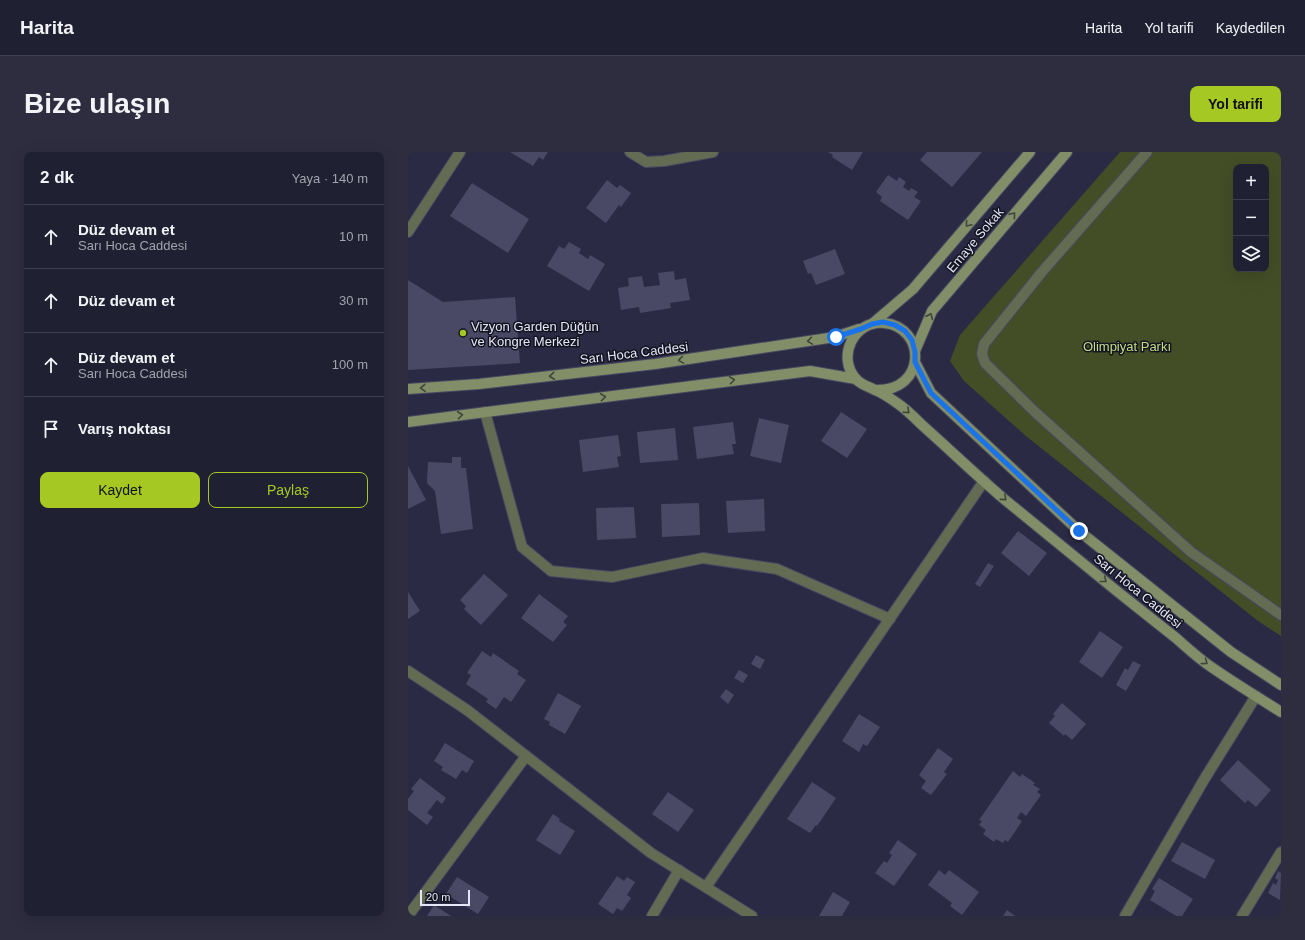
<!DOCTYPE html>
<html lang="tr">
<meta charset="utf-8">
<style>
:root{--surface:#202033;--page:#2d2d3f;--text:#f1f3f6;--muted:#a2a3ac;--line:#3d3e4e;--accent:#a5c822}
body{margin:0;font-family:Arial,sans-serif;background:var(--page);color:var(--text)}
.controls{position:absolute;right:12px;top:12px;display:grid;overflow:hidden;border-radius:8px;box-shadow:0 4px 16px #0002}
.controls button{width:36px;height:36px;display:grid;place-items:center;padding:0;border:0;border-bottom:1px solid var(--line);background:var(--surface);color:var(--text);font:20px sans-serif}
.scale{position:absolute;left:12px;bottom:10px;width:50px;box-sizing:border-box;padding-left:4px;border:2px solid #e5e6f8;border-top:0;font-size:11px;line-height:14px;white-space:nowrap;color:#e5e6f8;-webkit-text-stroke:3px #141420;paint-order:stroke}
.stop{position:absolute;width:12px;height:12px;margin:-9px;border:3px solid #1a73e8;border-radius:50%;background:#fff}
.stop.end{background:#1a73e8;border-color:#fff;box-shadow:0 1px 4px #0008}
.list{margin:0;padding:0;list-style:none}
h2{display:flex;justify-content:space-between;align-items:center;height:52px;margin:0;padding:0 16px;font-size:17px}
h2 small{font-size:13px;font-weight:400;color:var(--muted)}
.list li{display:grid;grid-template-columns:26px 1fr auto;gap:12px;align-items:center;box-sizing:border-box;height:64px;padding:0 16px;border-top:1px solid var(--line)}
.list b{display:block;font-size:15px;white-space:nowrap}
.list p{margin:0;font-size:13px;white-space:nowrap;color:var(--muted)}
.list em{font-size:13px;font-style:normal;color:var(--muted)}
.actions{display:flex;gap:8px;padding:12px 16px}
.actions a{flex:1;padding:9px 0;border:1px solid var(--accent);border-radius:8px;text-align:center;font-size:14px;color:var(--accent)}
.actions .main{background:var(--accent);color:#111}
.icon{flex:none;width:22px;height:22px;fill:none;stroke:currentColor;stroke-width:2;stroke-linecap:round;stroke-linejoin:round}
.map{position:relative;flex:none;width:873px;height:764px;overflow:hidden;border-radius:8px}
header{display:flex;align-items:center;gap:24px;box-sizing:border-box;height:56px;padding:0 20px;background:var(--surface);border-bottom:1px solid var(--line)}
header strong{font-size:19px}
nav{display:flex;gap:22px;margin-inline-start:auto;font-size:14px}
.intro{display:flex;align-items:center;justify-content:space-between;box-sizing:border-box;height:96px;padding:0 24px}
h1{margin:0;font-size:28px}
.button{padding:10px 18px;border-radius:8px;background:var(--accent);color:#111;font-size:14px;font-weight:700}
main{display:flex;gap:24px;padding:0 24px}
aside{flex:1;background:var(--surface);border-radius:8px;box-shadow:0 4px 16px #0002}
.map>svg:first-child{display:block}
</style>
<header>
<strong>Harita</strong>
<nav><a>Harita</a><a>Yol tarifi</a><a>Kaydedilen</a></nav>
</header>
<div class="intro"><h1>Bize ulaşın</h1><a class="button">Yol tarifi</a></div>
<main>
<aside>
<h2>2 dk<small>Yaya · 140 m</small></h2>
<ul class="list">
<li><svg class="icon" aria-label="ahead" viewBox="0 0 24 24"><path d="M12 20V5M6 11l6-6 6 6"/></svg><div><b>Düz devam et</b><p>Sarı Hoca Caddesi</p></div><em>10 m</em></li>
<li><svg class="icon" aria-label="ahead" viewBox="0 0 24 24"><path d="M12 20V5M6 11l6-6 6 6"/></svg><div><b>Düz devam et</b></div><em>30 m</em></li>
<li><svg class="icon" aria-label="ahead" viewBox="0 0 24 24"><path d="M12 20V5M6 11l6-6 6 6"/></svg><div><b>Düz devam et</b><p>Sarı Hoca Caddesi</p></div><em>100 m</em></li>
<li><svg class="icon" aria-label="arrive" viewBox="0 0 24 24"><path d="M6 21V4h12l-3 4 3 4H6"/></svg><div><b>Varış noktası</b></div></li>
</ul>
<div class="actions"><a class="main">Kaydet</a><a>Paylaş</a></div>
</aside>
<div class="map">
<svg width="873" height="764" viewBox="0 0 873 764">
<rect width="100%" height="100%" fill="#2a2a44"/>
<path fill="#434e26" fill-rule="evenodd" d="M712,0h161v484l-23,-15 -232,-185 -62,-55 -14,-20 10,-26zM828,15h30v102h-30z"/>
<g fill="#494966">
<path d="M102,0h38l-5,8 -4,-3 -6,9z"/>
<path d="M420,0h35l-11,18 -20,-13 1,-2z"/>
<path d="M519,0h55l-30,35 -32,-27z"/>
<path d="M480,23l9,6 2,-4 7,5 -3,5 6,4 2,-3 7,4 -4,5 7,4 -13,19 -28,-19 2,-4 -6,-5z"/>
<path d="M199,28l10,8 3,-3 11,8 -10,14 -2,-2 -13,18 -20,-15z"/>
<path d="M64,31l57,36 -21,34 -58,-37z"/>
<path d="M161,90l12,7 -2,4 9,6 2,-4 15,9 -16,27 -42,-25 12,-20 5,3z"/>
<path d="M427,97l10,25 -29,11 -5,-12 -3,1 -5,-13z"/>
<path d="M266,119l1,9 11,-2 4,22 -20,3 1,5 -31,5 -1,-6 -18,3 -3,-22 11,-2 -1,-8 14,-2 2,11 16,-2 -2,-12z"/>
<path d="M0,128l35,22 72,-5 5,66 -112,7z"/>
<path d="M433,260l26,17 -20,29 -26,-17z"/>
<path d="M351,266l30,7 -8,38 -31,-7z"/>
<path d="M325,270l3,22h-4l2,10 -37,5 -4,-32z"/>
<path d="M267,276l3,32 -38,3 -3,-31z"/>
<path d="M210,283l3,21 -4,1 2,10 -36,5 -4,-32z"/>
<path d="M44,305h9v11h5l7,61 -32,5 -6,-43 -8,-8 1,-21 24,1z"/>
<path d="M0,314l18,34 -18,9z"/>
<path d="M356,347l1,32 -37,2 -2,-32z"/>
<path d="M291,351l1,32 -38,2 -1,-33z"/>
<path d="M226,355l2,31 -39,2 -1,-32z"/>
<path d="M610,379l29,22 -18,23 -28,-23z"/>
<path d="M580,411l6,3 -14,21 -5,-3z"/>
<path d="M76,422l24,21 -27,30 -17,-16 2,-3 -6,-6z"/>
<path d="M0,440l12,19 -12,8z"/>
<path d="M131,442l29,22 -5,6 4,3 -14,17 -32,-24z"/>
<path d="M692,479l23,16 -21,31 -23,-16z"/>
<path d="M74,499l9,6 2,-4 26,18 -2,3 9,6 -15,22 -7,-5 -8,12 -10,-7 2,-3 -22,-15 5,-9 -4,-2z"/>
<path d="M348,503l9,5 -5,9 -9,-5z"/>
<path d="M725,509l8,4 -15,26 -10,-6 9,-17 3,2z"/>
<path d="M331,518l9,5 -5,8 -9,-5z"/>
<path d="M318,537l8,6 -6,9 -8,-7z"/>
<path d="M150,541l23,13 -16,28 -16,-9 1,-3 -6,-3z"/>
<path d="M654,551l24,21 -14,16 -7,-6 -1,2 -15,-13 6,-7 -2,-2z"/>
<path d="M451,562l21,13 -13,19 -4,-2 -4,8 -17,-11z"/>
<path d="M37,591l29,18 -7,12 -5,-3 -6,9 -15,-9 2,-3 -9,-6z"/>
<path d="M530,596l15,11 -9,13 3,2 -16,21 -10,-7 5,-7 -7,-6z"/>
<path d="M830,608l33,30 -15,17 -8,-7 -3,3 -25,-23z"/>
<path d="M605,619l7,6 2,-3 13,9 -2,2 7,4 -3,3 4,3 -15,21 -5,-4 -4,6 5,3 -14,21 -3,-2 -2,3 -7,-4 -2,3 -11,-8 3,-4 -7,-5 3,-4 -3,-1z"/>
<path d="M12,626l26,20 -4,6 -5,-4 -10,13 6,4 -6,8 -19,-15v-11l6,-8 -3,-2z"/>
<path d="M404,630l24,16 -19,28 -1,-1 -6,8 -23,-14z"/>
<path d="M260,640l26,18 -16,22 -26,-18z"/>
<path d="M145,662l7,5 -1,2 16,10 -15,24 -24,-15z"/>
<path d="M490,688l19,14 -23,32 -19,-13 9,-12 3,2 5,-8 -3,-2z"/>
<path d="M774,690l33,18 -10,19 -34,-18z"/>
<path d="M531,718l6,5 4,-5 30,22 -17,23 -12,-9 2,-3 -24,-18z"/>
<path d="M870,719l3,2 -1,27 -12,-7 5,-10 3,2 2,-5 -3,-2z"/>
<path d="M209,724l7,5 3,-4 8,5 -8,13 4,3 -9,13 -5,-3 -4,6 -15,-10z"/>
<path d="M49,725l32,20 -11,17 -32,-20z"/>
<path d="M751,726l34,21 -11,17h-6l-26,-16 5,-9 -3,-2z"/>
<path d="M425,740l17,10 -8,14h-23z"/>
<path d="M26,753l17,11h-24z"/>
<path d="M599,758l8,6h-12z"/>
</g>
<g fill="none" stroke-linecap="round" stroke-linejoin="round">
<defs>
<g id="street">
<path d="M222,0l16,10 18,-1 49,-9"/>
<path d="M739,0l-106,121 -57,71 -2,10 3,9 50,49 156,140 90,63"/>
<path d="M0,80l52,-80"/>
<path d="M77,260l37,135 29,24 61,6 91,-19 74,11 113,50"/>
<path d="M0,519l59,39 184,143 101,63"/>
<path d="M298,735l278,-406"/>
<path d="M0,764l118,-160"/>
<path d="M244,764l27,-46"/>
<path d="M717,764l80,-138 51,-82"/>
<path d="M834,764l39,-64"/>
</g>
<g id="secondary">
<path d="M464,172l41,-35 117,-137"/>
<path d="M507,199l17,-40 135,-159"/>
<path d="M507,210l16,31 148,138 152,121 50,33"/>
<path d="M0,237l71,-5 176,-20 180,-27 24,-8"/>
<path d="M467,238c52,2 52,-63 9,-67 -30,-3 -48,34 -28,56 5,6 12,7 19,11 8,3 15,8 22,13 9,6 17,14 25,22 27,24 54,50 82,74 38,31 76,62 114,93 19,15 39,31 58,46 10,9 20,18 31,26 24,17 49,32 74,48"/>
<path d="M0,270l402,-51 46,8"/>
</g>
</defs>
<use href="#street" stroke="#484861" stroke-width="12"/>
<use href="#secondary" stroke="#484861" stroke-width="12"/>
<use href="#street" stroke="#646b53" stroke-width="10"/>
<use href="#secondary" stroke="#828e67" stroke-width="10"/>
</g>
<defs><path id="oneway-chevron" d="M-2-3.5L2.5 0L-2 3.5" fill="none" stroke-width="1.6" stroke-linecap="round" stroke-linejoin="round"/></defs>
<g stroke="#40453c">
<use href="#oneway-chevron" transform="translate(605 63) rotate(-50)"/>
<use href="#oneway-chevron" transform="translate(560 72) rotate(130)"/>
<use href="#oneway-chevron" transform="translate(522 164) rotate(-65)"/>
<use href="#oneway-chevron" transform="translate(402 189) rotate(171)"/>
<use href="#oneway-chevron" transform="translate(273 208) rotate(171)"/>
<use href="#oneway-chevron" transform="translate(144 224) rotate(174)"/>
<use href="#oneway-chevron" transform="translate(324 228) rotate(-7)"/>
<use href="#oneway-chevron" transform="translate(15 236) rotate(176)"/>
<use href="#oneway-chevron" transform="translate(195 245) rotate(-7)"/>
<use href="#oneway-chevron" transform="translate(499 259) rotate(42)"/>
<use href="#oneway-chevron" transform="translate(52 263) rotate(-7)"/>
<use href="#oneway-chevron" transform="translate(596 346) rotate(41)"/>
<use href="#oneway-chevron" transform="translate(696 428) rotate(39)"/>
<use href="#oneway-chevron" transform="translate(797 510) rotate(37)"/>
</g>
<g fill="none" stroke-linecap="round" stroke-linejoin="round">
<path stroke="#1a73e8" stroke-width="5" d="M428,185l25,-8 11,-5 11,-2 12,3 10,6 7,9 3,12v10l16,31 148,138"/>
</g>
<circle fill="#a5c822" stroke="#141420" stroke-width="1.5" cx="55" cy="181" r="4"/>
<g text-anchor="middle" dominant-baseline="central" stroke-width="3" stroke-linejoin="round" paint-order="stroke">
<g font-size="13" fill="#e5e6f8" stroke="#141420">
<text transform="translate(567 88) rotate(-50)">Emaye Sokak</text>
<text transform="translate(226 201) rotate(-7)">Sarı Hoca Caddesi</text>
<text transform="translate(730 439) rotate(39)">Sarı Hoca Caddesi</text>
</g>
<g font-size="13" fill="#e5e6f8" stroke="#141420" text-anchor="start">
<text x="63" y="174">Vizyon Garden Düğün<tspan x="63" dy="15">ve Kongre Merkezi</tspan></text>
</g>
<g font-size="13" fill="#c4dc86" stroke="#141420">
<text x="719" y="194">Olimpiyat Parkı</text>
</g>
</g>
</svg>
<div class="controls">
<button>+</button>
<button>−</button>
<button><svg class="icon" aria-label="layers" viewBox="0 0 24 24"><path d="M12 4l9 5-9 5-9-5zM3 14l9 5 9-5"/></svg></button>
</div>
<div class="scale">20 m</div>
<div class="stop" style="left:428px;top:185px"></div>
<div class="stop end" style="left:671px;top:379px"></div>
</div>
</main>
